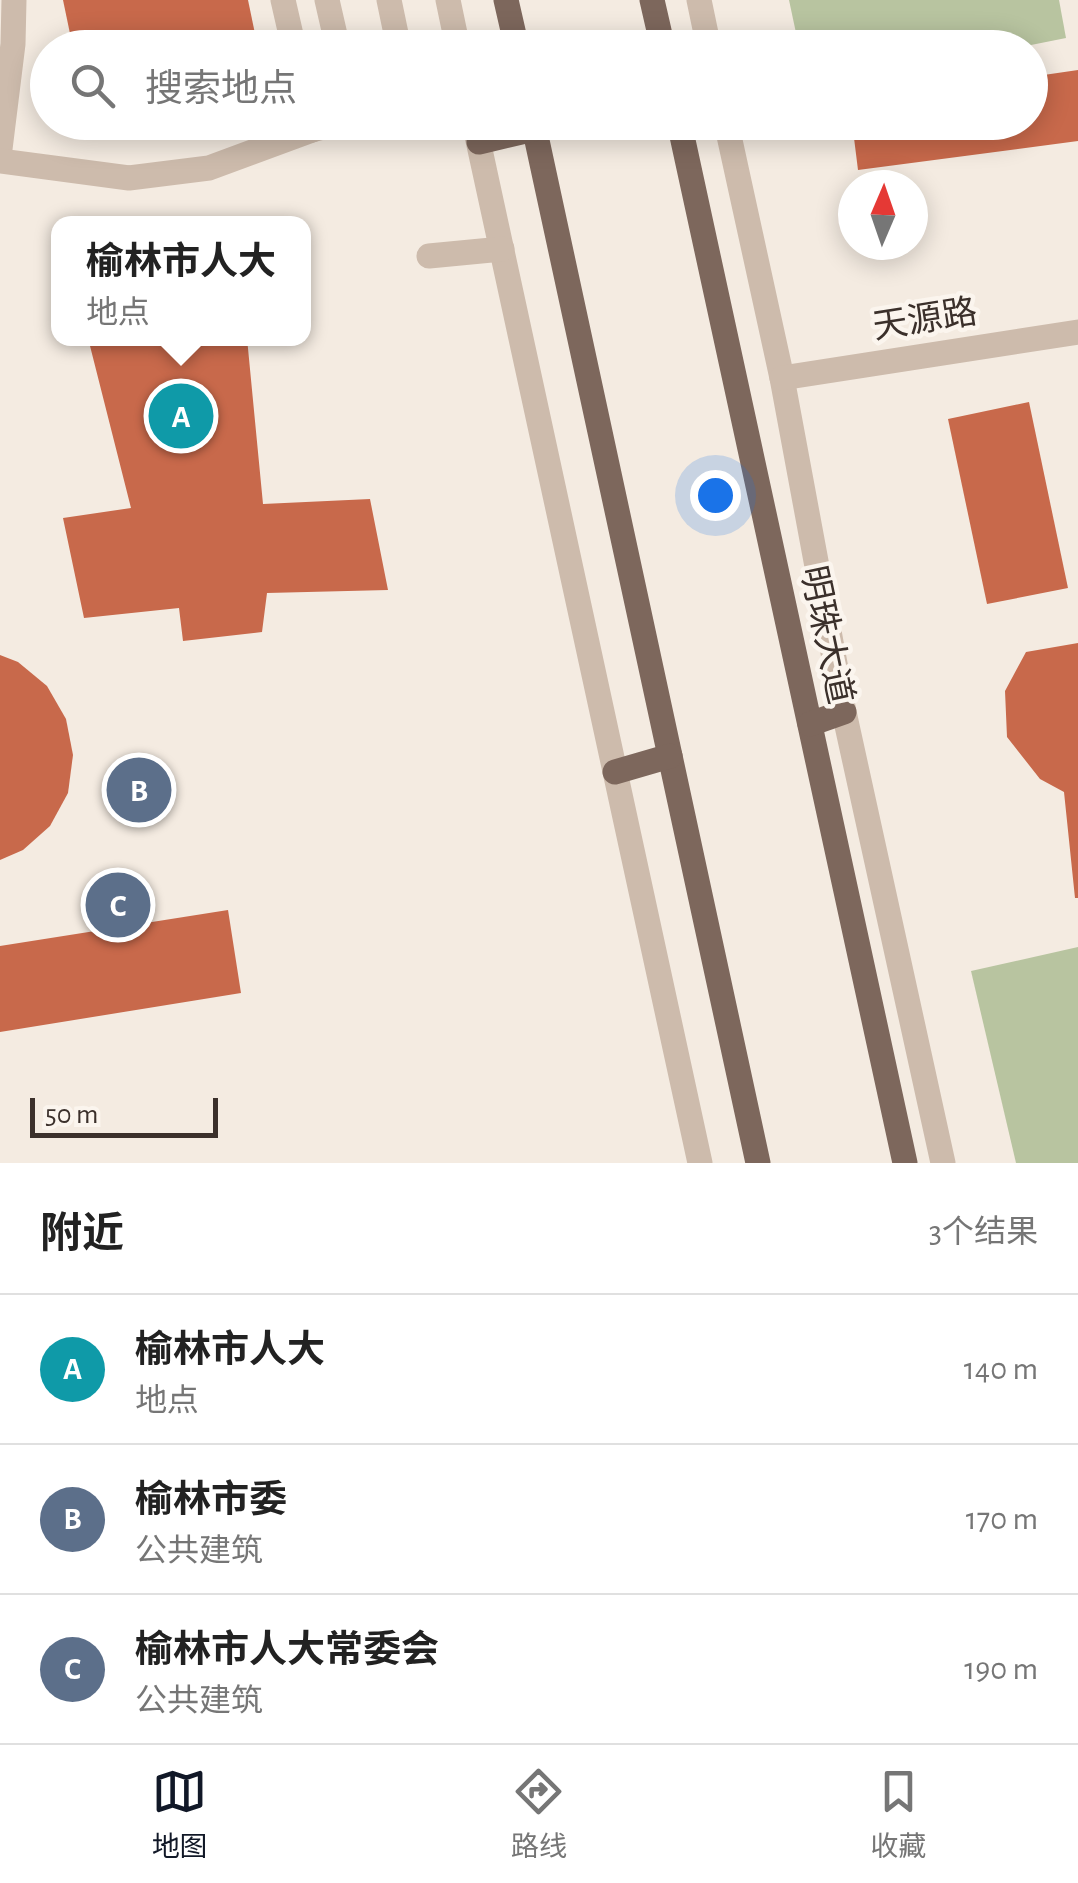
<!DOCTYPE html>
<html lang="zh">
<meta charset="utf-8">
<style>
:root{--surface:#fff;--page:#f2f2f2;--text:#222;--muted:#767676;--line:#e0e0e0;--accent:#111827}
body{margin:0;font-family:"Alegreya Sans","Noto Sans SC",sans-serif;background:var(--page);color:var(--text)}
.compass{position:absolute;left:838px;top:170px;width:90px;height:90px;border-radius:50%;background:var(--surface);box-shadow:0 5px 25px #0003;rotate:2deg}
.scale{position:absolute;left:30px;bottom:25px;width:188px;box-sizing:border-box;padding-left:10px;border:5px solid #3b302b;border-top:0;font-size:28px;line-height:35px;white-space:nowrap;color:#3b302b;-webkit-text-stroke:8px #fbf5ee;paint-order:stroke}
.you{position:absolute;left:715px;top:495px;width:35px;height:35px;margin:-25px;border:8px solid #fff;border-radius:50%;background:#1a73e8;box-shadow:0 0 0 15px #1a73e833}
.badge{display:grid;place-items:center;width:65px;height:65px;border-radius:50%;background:var(--accent);color:#fff;font-size:32px;font-weight:700}
.pin{position:absolute;translate:-50% -50%;border:5px solid #fff;box-shadow:0 2px 10px #0006}
.popup{position:absolute;left:51px;top:216px;width:260px;height:130px;box-sizing:border-box;display:grid;place-content:center;border-radius:20px;background:var(--surface);filter:drop-shadow(0 2px 8px #0005);font-size:32px;white-space:nowrap;color:var(--muted)}
.popup b{font-size:38px;color:var(--text)}
.popup::after{content:'';position:absolute;left:50%;top:100%;margin-left:-20px;border:20px solid transparent;border-top-color:var(--surface)}
.list{margin:0;padding:0;list-style:none}
h2{display:flex;justify-content:space-between;align-items:center;height:130px;margin:0;padding:0 40px;font-size:42px}
h2 small{font-size:32px;font-weight:400;color:var(--muted)}
.list li{display:grid;grid-template-columns:65px 1fr auto;gap:30px;align-items:center;box-sizing:border-box;height:150px;padding:0 40px;border-top:2px solid var(--line)}
.list b{display:block;font-size:38px;white-space:nowrap}
.list p{margin:0;font-size:32px;white-space:nowrap;color:var(--muted)}
.list em{font-size:32px;font-style:normal;color:var(--muted)}
.icon{flex:none;width:55px;height:55px;fill:none;stroke:currentColor;stroke-width:2;stroke-linecap:round;stroke-linejoin:round}
.map{position:relative;flex:none;width:1078px;height:1163px;overflow:hidden}
.search{position:absolute;background:var(--surface);box-shadow:0 5px 25px #0003;left:30px;right:30px;top:30px;height:110px;display:flex;align-items:center;gap:25px;box-sizing:border-box;padding:0 35px;border-radius:55px;color:var(--muted);font-size:38px}
.sheet{height:580px;background:var(--surface)}
nav{display:flex;justify-content:space-around;align-items:center;box-sizing:border-box;height:140px;border-top:2px solid var(--line);background:var(--surface);font-size:28px;color:var(--muted)}
nav a{display:grid;justify-items:center;gap:5px}
nav .on{color:var(--accent)}
.map>svg:first-child{display:block}
</style>
<div class="map">
<svg width="1078" height="1163" viewBox="0 0 1078 1163">
<rect width="100%" height="100%" fill="#f4ebe1"/>
<g fill="#b8c4a0">
<path d="M789,0h270l7,38 -50,10 -217,-1z"/>
<path d="M1078,947v216h-62l-45,-192z"/>
</g>
<g fill="#c8694b">
<path d="M63,0h185l10,48h-185z"/>
<path d="M1078,70v71l-220,29 -6,-48h178v-45z"/>
<path d="M88,338h159l16,166 107,-5 18,91 -121,3 -5,39 -79,9 -4,-33 -95,10 -21,-100 68,-10z"/>
<path d="M1029,402l39,186 -81,16 -39,-185z"/>
<path d="M1078,643v255h-3l-11,-106 -24,-13 -33,-42 -2,-46 21,-39z"/>
<path d="M0,655l18,7 29,24 19,33 7,36 -5,38 -18,33 -27,24 -23,10z"/>
<path d="M228,910l13,83 -241,39v-86z"/>
</g>
<g fill="none" stroke-linecap="round" stroke-linejoin="round">
<g stroke="#cdbbac" stroke-width="25">
<path d="M283,0l11,48"/>
<path d="M327,0l11,48"/>
<path d="M389,0l10,48"/>
<path d="M448,0l10,48"/>
<path d="M699,0l10,48"/>
<path d="M311,122l1,8 31,-8"/>
<path d="M474,122l226,1041"/>
<path d="M726,122l56,256 62,334 99,451"/>
<path d="M0,149l13,-105 1,-44"/>
<path d="M0,161l129,17 80,-10 103,-38"/>
<path d="M429,256l73,-7"/>
<path d="M782,378l296,-46"/>
</g>
<g stroke="#7d675c" stroke-width="25">
<path d="M506,0l11,48"/>
<path d="M652,0l11,48"/>
<path d="M533,122l225,1041"/>
<path d="M679,122l226,1041"/>
<path d="M479,142l55,-13"/>
<path d="M810,724l34,-12"/>
<path d="M615,772l55,-16"/>
</g>
</g>
<g text-anchor="middle" dominant-baseline="central" stroke-width="9" stroke-linejoin="round" paint-order="stroke">
<g font-size="35" fill="#3b302b" stroke="#fbf5ee">
<text transform="translate(925 320) rotate(-9)">天源路</text>
<text transform="translate(826 635) rotate(78)">明珠大道</text>
</g>
</g>
</svg>
<svg class="compass" viewBox="-18 -18 36 36"><path d="M0-13l5 13h-10z" fill="#e53935"/><path d="M0 13l5-13h-10z" fill="#767676"/></svg>
<div class="scale">50 m</div>
<div class="you"></div>
<div class="pin badge" style="left:181px;top:416px;background:#0f9aa8">A</div>
<div class="popup"><b>榆林市人大</b>地点</div>
<div class="pin badge" style="left:139px;top:790px;background:#5c6f8a">B</div>
<div class="pin badge" style="left:118px;top:905px;background:#5c6f8a">C</div>
<div class="search"><svg class="icon" aria-label="search" viewBox="0 0 24 24"><circle cx="10" cy="10" r="6"/><path d="M15 15l6 6"/></svg>搜索地点</div>
</div>
<section class="sheet">
<h2>附近<small>3个结果</small></h2>
<ul class="list">
<li><span class="badge" style="background:#0f9aa8">A</span><div><b>榆林市人大</b><p>地点</p></div><em>140 m</em></li>
<li><span class="badge" style="background:#5c6f8a">B</span><div><b>榆林市委</b><p>公共建筑</p></div><em>170 m</em></li>
<li><span class="badge" style="background:#5c6f8a">C</span><div><b>榆林市人大常委会</b><p>公共建筑</p></div><em>190 m</em></li>
</ul>
</section>
<nav>
<a class="on"><svg class="icon" aria-label="map" viewBox="0 0 24 24"><path d="M3 6l6-2 6 2 6-2v14l-6 2-6-2-6 2zM9 4v14M15 6v14"/></svg>地图</a>
<a><svg class="icon" aria-label="directions" viewBox="0 0 24 24"><path d="M12 3l9 9-9 9-9-9zM9 14v-3h6M13 9l2 2-2 2"/></svg>路线</a>
<a><svg class="icon" aria-label="saved" viewBox="0 0 24 24"><path d="M7 4h10v16l-5-4-5 4z"/></svg>收藏</a>
</nav>
